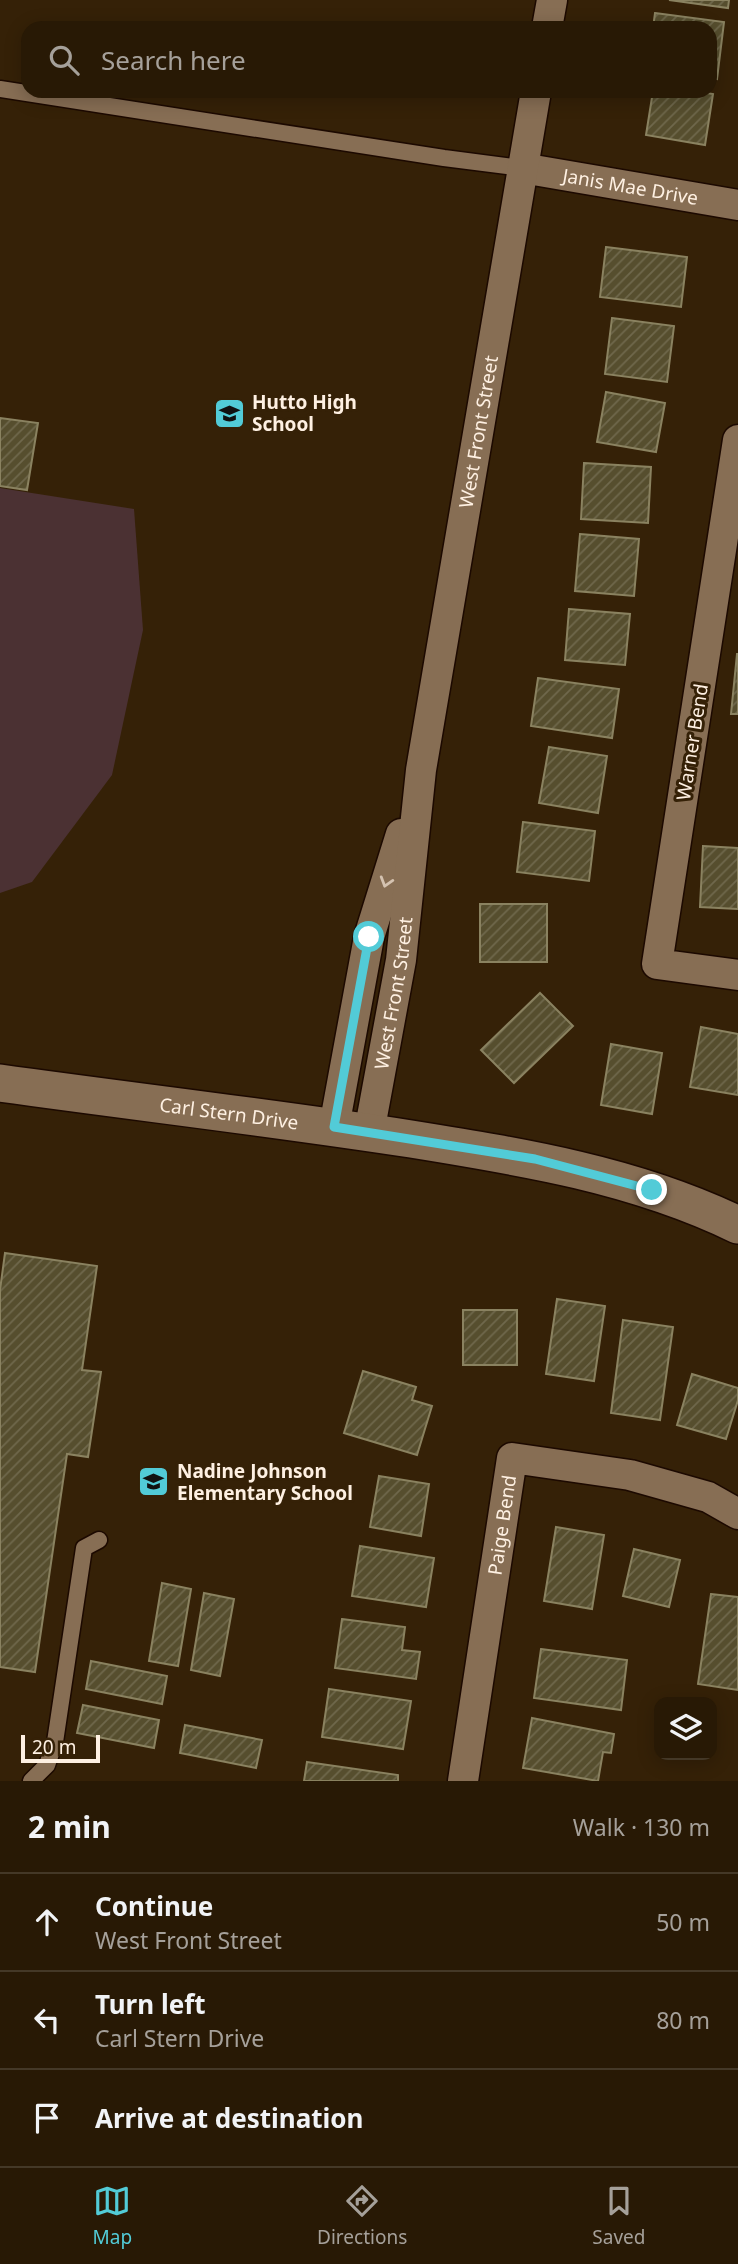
<!DOCTYPE html>
<meta charset="utf-8">
<style>
:root{--surface:#281905;--page:#342613;--text:#f1f3f6;--muted:#a5a09a;--line:#443827;--accent:#52cbd7}
body{margin:0;font-family:"Noto Sans",sans-serif;background:var(--page);color:var(--text)}
.controls{position:absolute;right:21px;bottom:21px;display:grid;overflow:hidden;border-radius:14px;box-shadow:0 4px 18px #0003}
.controls button{width:63px;height:63px;display:grid;place-items:center;padding:0;border:0;border-bottom:2px solid var(--line);background:var(--surface);color:var(--text);font:35px sans-serif}
.scale{position:absolute;left:21px;bottom:18px;width:79px;box-sizing:border-box;padding-left:7px;border:4px solid #fef0e2;border-top:0;font-size:19px;line-height:24px;white-space:nowrap;color:#fef0e2;-webkit-text-stroke:5px #352107;paint-order:stroke}
.stop{position:absolute;width:21px;height:21px;margin:-16px;border:5px solid #52cbd7;border-radius:50%;background:#fff}
.stop.end{background:#52cbd7;border-color:#fff;box-shadow:0 2px 7px #0008}
.list{margin:0;padding:0;list-style:none}
h2{display:flex;justify-content:space-between;align-items:center;height:91px;margin:0;padding:0 28px;font-size:30px}
h2 small{font-size:23px;font-weight:400;color:var(--muted)}
.list li{display:grid;grid-template-columns:46px 1fr auto;gap:21px;align-items:center;box-sizing:border-box;height:98px;padding:0 28px;border-top:2px solid var(--line)}
.list b{display:block;font-size:26px;white-space:nowrap}
.list p{margin:0;font-size:23px;white-space:nowrap;color:var(--muted)}
.list em{font-size:23px;font-style:normal;color:var(--muted)}
.icon{flex:none;width:38px;height:38px;fill:none;stroke:currentColor;stroke-width:2;stroke-linecap:round;stroke-linejoin:round}
.map{position:relative;flex:none;width:738px;height:1781px;overflow:hidden}
.search{position:absolute;background:var(--surface);box-shadow:0 4px 18px #0003;left:21px;right:21px;top:21px;height:77px;display:flex;align-items:center;gap:18px;box-sizing:border-box;padding:0 24px;border-radius:21px;color:var(--muted);font-size:26px}
.sheet{height:385px;background:var(--surface)}
nav{display:flex;justify-content:space-around;align-items:center;box-sizing:border-box;height:98px;border-top:2px solid var(--line);background:var(--surface);font-size:19px;color:var(--muted)}
nav a{display:grid;justify-items:center;gap:4px}
nav .on{color:var(--accent)}
.map>svg:first-child{display:block}
</style>
<div class="map">
<svg width="738" height="1781" viewBox="0 0 738 1781">
<defs>
<pattern id="building-hatch" width="6" height="6" patternUnits="userSpaceOnUse" patternTransform="scale(1.75)"><rect width="6" height="6" fill="#564e2e"/><path d="M-1 1l2-2M0 6l6-6M5 7l2-2" fill="none" stroke="#6f684c"/></pattern>
</defs>
<rect width="100%" height="100%" fill="#352107"/>
<path fill="#4b3133" d="M0,488l134,21 9,121 -31,145 -80,107 -32,11z"/>
<g fill="url(#building-hatch)" stroke="#8a8260" stroke-width="2">
<path d="M669,0h60l-1,8z"/>
<path d="M655,13l69,9 -7,57 -7,-1v-50h-57z"/>
<path d="M653,91h41l19,3 -8,51 -59,-10z"/>
<path d="M606,247l81,10 -6,50 -81,-10z"/>
<path d="M612,318l62,8 -7,56 -62,-8z"/>
<path d="M606,392l59,11 -9,49 -59,-10z"/>
<path d="M0,418l38,5 -11,67 -27,-4z"/>
<path d="M584,463l67,4 -3,56 -67,-4z"/>
<path d="M580,534l59,5 -5,57 -59,-5z"/>
<path d="M569,609l61,5 -5,51 -60,-5z"/>
<path d="M737,654h1v60h-7z"/>
<path d="M538,678l81,11 -7,49 -81,-12z"/>
<path d="M549,747l58,9 -9,57 -59,-10z"/>
<path d="M523,822l72,9 -6,50 -72,-9z"/>
<path d="M703,846l35,2v61l-38,-2z"/>
<rect x="480" y="904" width="67" height="58"/>
<path d="M540,993l33,33 -59,57 -33,-33z"/>
<path d="M701,1027l37,7v61l-48,-8z"/>
<path d="M611,1044l51,9 -10,61 -51,-9z"/>
<path d="M5,1253l92,13 -15,104 19,2 -13,85 -21,-3 -32,218 -35,-5v-377z"/>
<path d="M557,1299l48,7 -11,75 -48,-7z"/>
<rect x="463" y="1310" width="54" height="55"/>
<path d="M623,1320l50,7 -13,93 -49,-7z"/>
<path d="M363,1371l53,16 -4,13 20,6 -15,49 -73,-22z"/>
<path d="M692,1374l46,14v12l-12,39 -49,-14z"/>
<path d="M379,1476l50,8 -8,52 -51,-9z"/>
<path d="M556,1527l48,8 -12,74 -48,-8z"/>
<path d="M360,1546l74,12 -8,49 -74,-11z"/>
<path d="M634,1549l46,11 -11,47 -46,-11z"/>
<path d="M162,1583l29,6 -13,77 -29,-5z"/>
<path d="M204,1593l30,6 -14,77 -29,-6z"/>
<path d="M711,1594l27,3v93l-40,-6z"/>
<path d="M342,1619l63,8 -3,23 18,2 -4,27 -81,-11z"/>
<path d="M541,1649l86,11 -6,50 -87,-12z"/>
<path d="M91,1661l76,15 -5,28 -76,-15z"/>
<path d="M329,1689l82,12 -8,48 -81,-12z"/>
<path d="M83,1705l76,15 -5,28 -77,-15z"/>
<path d="M532,1718l82,16 -3,19 -8,-1 -5,29 -75,-13z"/>
<path d="M185,1725l77,15 -6,28 -76,-15z"/>
<path d="M307,1762l91,13v6h-94z"/>
</g>
<g fill="none" stroke-linecap="round" stroke-linejoin="round">
<defs>
<g id="service">
<path d="M0,89l444,69 78,10"/>
<path d="M31,1781l16,-16 8,-23 29,-194 15,-8"/>
</g>
<g id="minor">
<path d="M547,28l5,-28"/>
<path id="s1" d="M522,168l216,37"/>
<path d="M738,440l-81,524 81,11"/>
<path d="M334,1127l35,-190 32,-103"/>
<path id="s2" d="M369,1133l32,-173 20,-190 115,-679"/>
<path id="s3" d="M463,1781l49,-323 118,17 78,22 30,17"/>
</g>
<g id="tertiary">
<path id="s4" d="M0,1083c137,19 274,35 411,56 112,18 224,36 327,86"/>
</g>
</defs>
<use href="#service" stroke="#1c0900" stroke-width="19"/>
<use href="#minor" stroke="#1c0900" stroke-width="33"/>
<use href="#tertiary" stroke="#1c0900" stroke-width="40"/>
<use href="#service" stroke="#876e54" stroke-width="16"/>
<use href="#minor" stroke="#876e54" stroke-width="30"/>
<use href="#tertiary" stroke="#876e54" stroke-width="37"/>
</g>
<defs><path id="oneway-chevron" d="M-2-3.5L2.5 0L-2 3.5" fill="none" stroke-width="1.6" stroke-linecap="round" stroke-linejoin="round" transform="scale(1.75)"/></defs>
<use stroke="#d4c2b0" href="#oneway-chevron" transform="translate(386 882) rotate(107)"/>
<g fill="none" stroke-linecap="round" stroke-linejoin="round">
<path stroke="#52cbd7" stroke-width="9" d="M369,937l-35,190 201,32 117,31"/>
</g>
<defs>
<symbol id="school-square" viewBox="-11 -11 22 22"><rect x="-9" y="-9" width="18" height="18" rx="4" fill="#52cbd7" stroke="#352107"/><path d="M0-5L7-2L0 1L-7-2ZM-4 1L0 2.5L4 1V4Q0 6-4 4Z" fill="#111"/></symbol>
</defs>
<g fill-rule="evenodd">
<use href="#school-square" x="212" y="396" width="35" height="35"/>
<use href="#school-square" x="136" y="1464" width="35" height="35"/>
</g>
<g text-anchor="middle" dominant-baseline="central" stroke-width="6" stroke-linejoin="round" paint-order="stroke">
<g font-size="19" fill="#fef0e2" stroke="#352107">
<text stroke="none"><textPath href="#s1" startOffset="110">Janis Mae Drive</textPath></text>
<text stroke="none"><textPath href="#s2" startOffset="710">West Front Street</textPath></text>
<text transform="translate(692 742) rotate(-81)">Warner Bend</text>
<text stroke="none"><textPath href="#s2" startOffset="142">West Front Street</textPath></text>
<text stroke="none"><textPath href="#s4" startOffset="231">Carl Stern Drive</textPath></text>
<text stroke="none"><textPath href="#s3" startOffset="259">Paige Bend</textPath></text>
</g>
<g font-size="19" font-weight="bold" fill="#fef0e2" stroke="#352107" text-anchor="start">
<text x="252" y="402">Hutto High<tspan x="252" dy="22">School</tspan></text>
<text x="177" y="1471">Nadine Johnson<tspan x="177" dy="22">Elementary School</tspan></text>
</g>
</g>
</svg>
<div class="controls">
<button><svg class="icon" aria-label="layers" viewBox="0 0 24 24"><path d="M12 4l9 5-9 5-9-5zM3 14l9 5 9-5"/></svg></button>
</div>
<div class="scale">20 m</div>
<div class="stop" style="left:369px;top:937px"></div>
<div class="stop end" style="left:652px;top:1190px"></div>
<div class="search"><svg class="icon" aria-label="search" viewBox="0 0 24 24"><circle cx="10" cy="10" r="6"/><path d="M15 15l6 6"/></svg>Search here</div>
</div>
<section class="sheet">
<h2>2 min<small>Walk · 130 m</small></h2>
<ul class="list">
<li><svg class="icon" aria-label="ahead" viewBox="0 0 24 24"><path d="M12 20V5M6 11l6-6 6 6"/></svg><div><b>Continue</b><p>West Front Street</p></div><em>50 m</em></li>
<li><svg class="icon" aria-label="left" viewBox="0 0 24 24"><path d="M17 20v-9H6M10 6l-5 5 5 5"/></svg><div><b>Turn left</b><p>Carl Stern Drive</p></div><em>80 m</em></li>
<li><svg class="icon" aria-label="arrive" viewBox="0 0 24 24"><path d="M6 21V4h12l-3 4 3 4H6"/></svg><div><b>Arrive at destination</b></div></li>
</ul>
</section>
<nav>
<a class="on"><svg class="icon" aria-label="map" viewBox="0 0 24 24"><path d="M3 6l6-2 6 2 6-2v14l-6 2-6-2-6 2zM9 4v14M15 6v14"/></svg>Map</a>
<a><svg class="icon" aria-label="directions" viewBox="0 0 24 24"><path d="M12 3l9 9-9 9-9-9zM9 14v-3h6M13 9l2 2-2 2"/></svg>Directions</a>
<a><svg class="icon" aria-label="saved" viewBox="0 0 24 24"><path d="M7 4h10v16l-5-4-5 4z"/></svg>Saved</a>
</nav>
